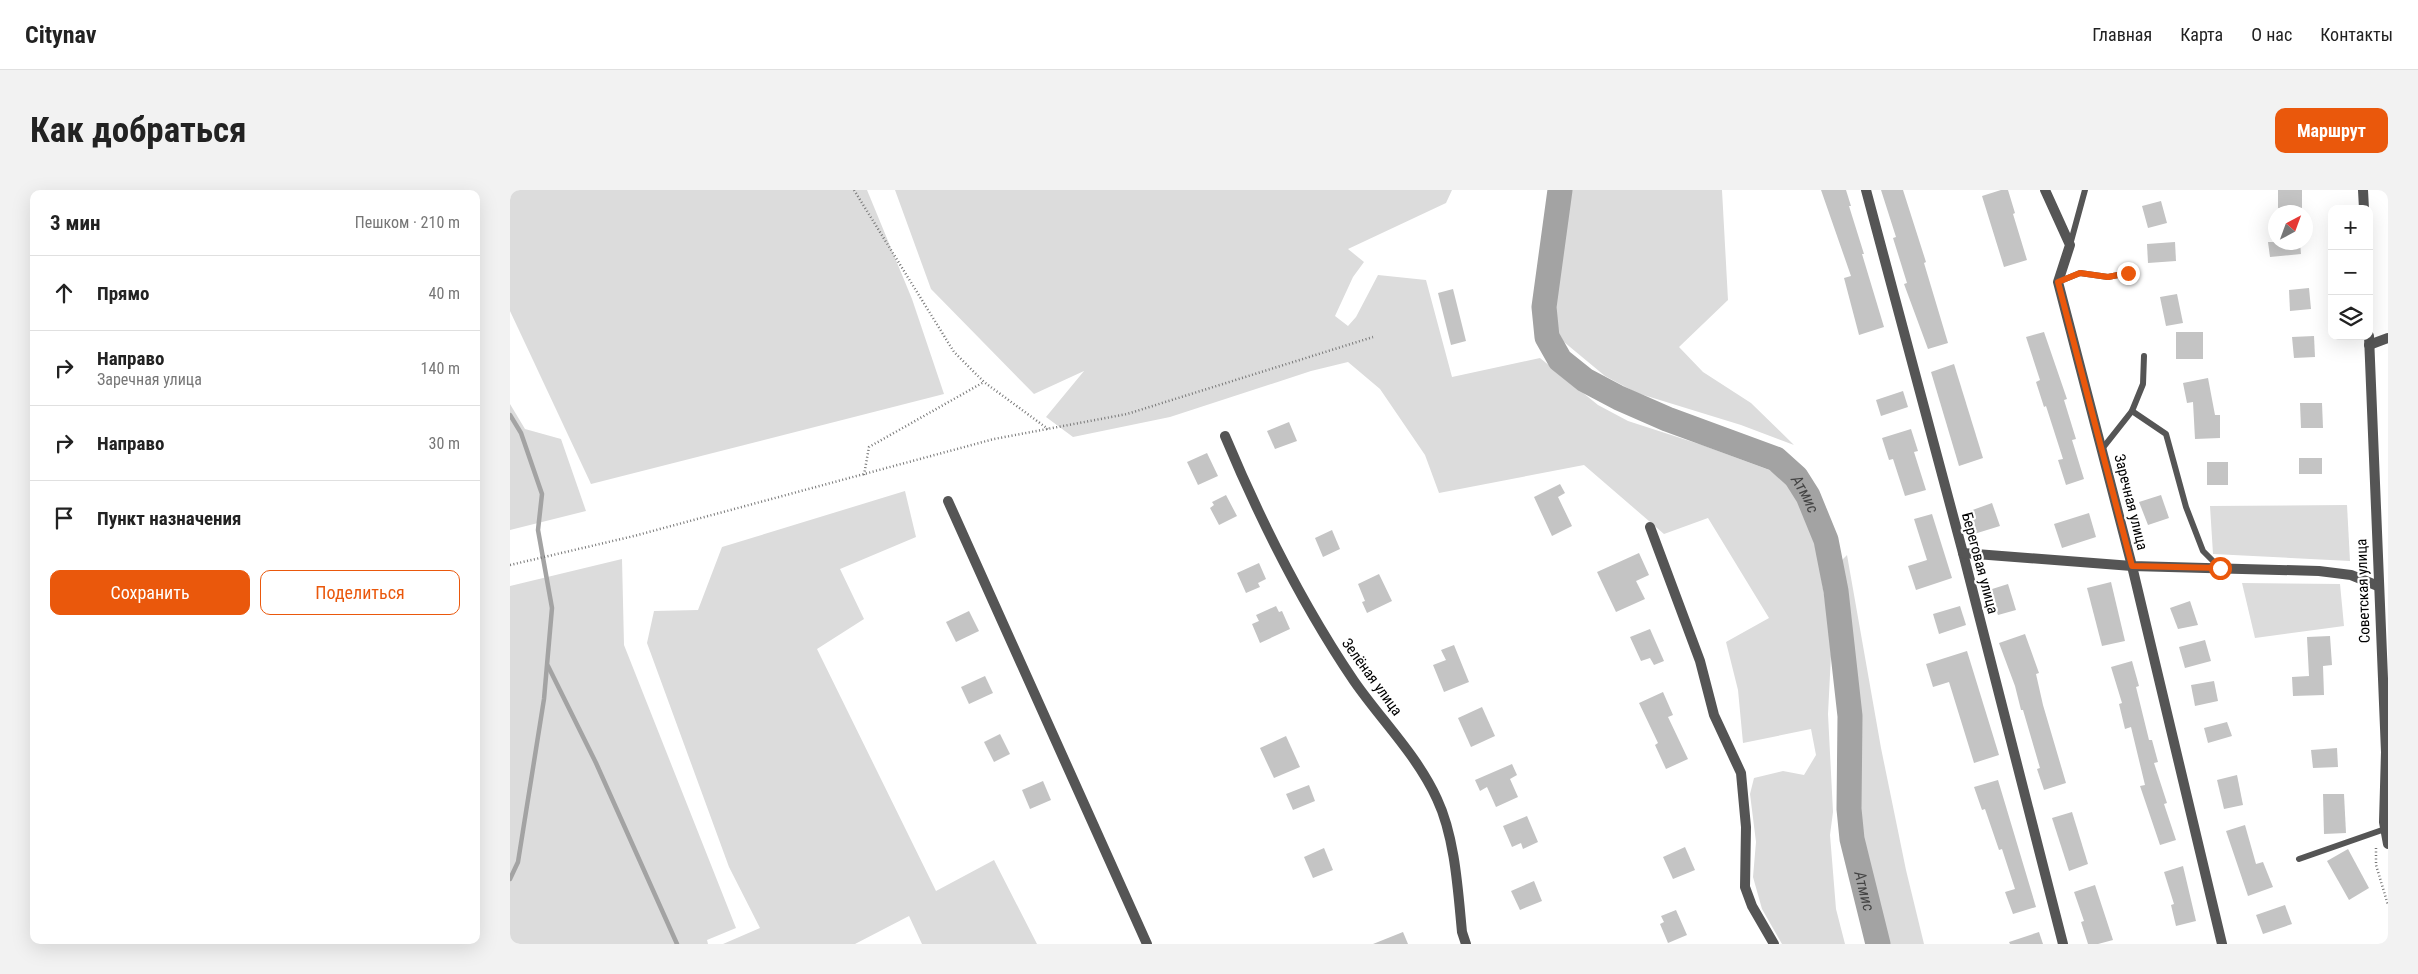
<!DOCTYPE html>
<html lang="ru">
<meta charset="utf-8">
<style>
:root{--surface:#fff;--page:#f2f2f2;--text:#222;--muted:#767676;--line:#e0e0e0;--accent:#ea580c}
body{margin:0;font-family:"Roboto Condensed",sans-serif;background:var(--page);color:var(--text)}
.controls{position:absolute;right:15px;top:15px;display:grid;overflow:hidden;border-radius:10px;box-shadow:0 5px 20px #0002}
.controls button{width:45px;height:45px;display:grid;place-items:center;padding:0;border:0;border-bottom:1px solid var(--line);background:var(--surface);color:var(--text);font:25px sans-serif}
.compass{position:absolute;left:1758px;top:15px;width:45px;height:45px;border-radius:50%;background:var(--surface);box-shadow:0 5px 20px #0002;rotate:41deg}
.stop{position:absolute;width:15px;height:15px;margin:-11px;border:4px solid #ea580c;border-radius:50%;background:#fff}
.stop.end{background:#ea580c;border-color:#fff;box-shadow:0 1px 5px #0008}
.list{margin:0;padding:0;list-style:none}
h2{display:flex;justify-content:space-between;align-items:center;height:65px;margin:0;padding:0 20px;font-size:21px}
h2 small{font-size:16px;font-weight:400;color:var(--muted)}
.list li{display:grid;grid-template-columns:32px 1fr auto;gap:15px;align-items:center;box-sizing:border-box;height:75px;padding:0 20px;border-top:1px solid var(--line)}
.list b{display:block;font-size:19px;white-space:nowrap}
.list p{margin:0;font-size:16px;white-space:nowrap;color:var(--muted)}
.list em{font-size:16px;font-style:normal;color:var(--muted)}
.actions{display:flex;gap:10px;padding:15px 20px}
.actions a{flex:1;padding:11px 0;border:1px solid var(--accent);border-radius:10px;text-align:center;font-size:18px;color:var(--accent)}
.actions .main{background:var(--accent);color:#fff}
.icon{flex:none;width:28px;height:28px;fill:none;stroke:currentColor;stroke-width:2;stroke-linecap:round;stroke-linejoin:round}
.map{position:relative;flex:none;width:1878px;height:754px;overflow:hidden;border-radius:10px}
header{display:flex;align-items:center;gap:30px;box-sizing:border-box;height:70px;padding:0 25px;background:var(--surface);border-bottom:1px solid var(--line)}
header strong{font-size:24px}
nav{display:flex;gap:28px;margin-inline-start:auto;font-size:18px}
.intro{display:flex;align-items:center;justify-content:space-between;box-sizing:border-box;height:120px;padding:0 30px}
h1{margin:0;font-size:35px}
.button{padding:12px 22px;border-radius:10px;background:var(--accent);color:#fff;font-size:18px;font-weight:700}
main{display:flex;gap:30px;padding:0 30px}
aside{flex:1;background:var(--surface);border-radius:10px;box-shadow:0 5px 20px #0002}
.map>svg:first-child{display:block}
</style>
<header>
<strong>Citynav</strong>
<nav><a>Главная</a><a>Карта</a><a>О нас</a><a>Контакты</a></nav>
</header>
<div class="intro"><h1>Как добраться</h1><a class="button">Маршрут</a></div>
<main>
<aside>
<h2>3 мин<small>Пешком · 210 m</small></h2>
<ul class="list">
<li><svg class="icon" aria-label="ahead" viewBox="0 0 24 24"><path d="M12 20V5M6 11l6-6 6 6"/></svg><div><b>Прямо</b></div><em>40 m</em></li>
<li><svg class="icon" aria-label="right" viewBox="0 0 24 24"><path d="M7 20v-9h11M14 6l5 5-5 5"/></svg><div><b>Направо</b><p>Заречная улица</p></div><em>140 m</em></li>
<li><svg class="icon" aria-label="right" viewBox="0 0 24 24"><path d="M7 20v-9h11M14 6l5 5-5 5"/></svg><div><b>Направо</b></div><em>30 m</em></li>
<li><svg class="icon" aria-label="arrive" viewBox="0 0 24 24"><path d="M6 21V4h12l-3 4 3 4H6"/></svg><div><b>Пункт назначения</b></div></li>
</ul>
<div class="actions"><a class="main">Сохранить</a><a>Поделиться</a></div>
</aside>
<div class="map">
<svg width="1878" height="754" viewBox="0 0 1878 754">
<rect width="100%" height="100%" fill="#fff"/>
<g fill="#dcdcdc">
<path d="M0,0h357l45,109 32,95 -353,90 -81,-173z"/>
<path d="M385,0h557l-6,13 -98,46 16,13 -11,15 -18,39 13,10 8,-9 22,-42 48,5 26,97 88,-19 58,47 30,16 74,24 78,29 11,10 9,16 17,52 10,61 4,42 -3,59 5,98 -3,23 6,74 9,35h-63l-20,-35 -9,-32 3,-35 -6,-48 4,-16 29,-7 21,4 12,-20 -5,-26 -68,14 -5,-53 -12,-48 43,-24 -61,-100 -44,16 -80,-69 -145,28 -14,-38 -45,-66 -32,-27 -37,9 -141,46 -97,20 -27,-20 38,-46 -50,23 -103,-105z"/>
<path d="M1060,0h152l6,110 -49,47 24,25 48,31 43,42 -53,-20 -104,-32 -32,-17 -41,-34 -13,-21 -1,-10 7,-39 -1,-28z"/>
<path d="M0,214l15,25 36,10 25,72 -76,19z"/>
<path d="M395,301l11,46 -76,32 24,50 -47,30 119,242 58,-31 43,84h-115l-13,-28 -54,28h-132l37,-16 -31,-61 -82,-224 7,-32 44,-1 24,-63z"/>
<path d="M1837,315l3,56 -137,-7 -3,-48z"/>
<path d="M1337,365l34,193 25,122 18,74h-41l-8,-30 -5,-39 -13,-47 1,-28 -6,-38 6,-38 -3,-53 -17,-107z"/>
<path d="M112,369l2,86 112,283 -29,12 1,4h-198v-358z"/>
<path d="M1732,393l98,1 4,42 -89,12z"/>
</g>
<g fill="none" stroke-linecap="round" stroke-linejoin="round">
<g stroke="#a3a3a3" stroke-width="4.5">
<path d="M0,225l11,18 21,61 -4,36 14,78 -8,91 -26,163 -8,17"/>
<path d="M38,476l48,97 81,181"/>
</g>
<path stroke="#a3a3a3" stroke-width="25" id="s1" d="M1050,0l-16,117 3,30 13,23 25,20 34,18 48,21 109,40 20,18 12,19 18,44 10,51 14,125 -1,93 3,30 26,105"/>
</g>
<g fill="#c4c4c4">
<path d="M1311,0h25l5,16h-2l15,48h-2l22,73 -25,8 -15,-57 7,-2z"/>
<path d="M1371,0h22l23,72 -2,1 24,80 -20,6 -24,-65 3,-1 -14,-45 3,-1z"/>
<path d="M1491,0h7l7,23 -2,1 14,46 -23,7 -22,-71z"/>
<rect x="1768" y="0" width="24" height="18"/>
<path d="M1651,11l6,22 -19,5 -6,-22z"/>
<path d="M1665,52l1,19 -28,2 -1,-19z"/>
<path d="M1758,52h32l1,12 -31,3z"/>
<path d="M1799,98l2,21 -21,2 -1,-21z"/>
<path d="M943,99l13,52 -15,4 -13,-52z"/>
<path d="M1667,104l6,29 -17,3 -6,-29z"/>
<path d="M1534,142l23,67 -3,1 12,39 -4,1 12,39 -18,6 -8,-25 5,-1 -17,-53 -2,1 -8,-25 4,-2 -14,-43z"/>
<rect x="1666" y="142" width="27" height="27"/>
<path d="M1804,146l1,21 -21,1 -2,-21z"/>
<path d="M1444,174l29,94 -24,8 -28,-94z"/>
<path d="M1698,188l7,37h5v23l-25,1 -2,-37 -6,1 -4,-20z"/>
<path d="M1393,201l5,16 -27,9 -5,-16z"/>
<path d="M1790,213h22l1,25h-22z"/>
<path d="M779,232l8,19 -22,8 -8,-18z"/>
<path d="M1401,239l7,22 -4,1 12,38 -21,6 -12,-37 -4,1 -7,-22z"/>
<path d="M697,263l11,23 -20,9 -11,-23z"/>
<rect x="1789" y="268" width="23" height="16"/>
<rect x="1697" y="272" width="21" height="23"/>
<path d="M1050,294l5,9 -7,4 14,29 -20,10 -18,-39z"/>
<path d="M716,305l11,21 -18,9 -9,-17 4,-3 -2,-3z"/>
<path d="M1651,305l8,23 -21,7 -9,-23z"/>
<path d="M1482,313l8,23 -26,8 -7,-22z"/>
<path d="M1579,323l7,24 -34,11 -8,-24z"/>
<path d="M1422,324l20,64 -36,12 -8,-24 19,-6 -13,-41z"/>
<path d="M822,340l8,19 -17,8 -8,-19z"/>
<path d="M1129,363l10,22 -13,6 9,18 -29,13 -19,-40z"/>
<path d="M749,373l7,16 -8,4 2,4 -14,6 -9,-20z"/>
<path d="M869,384l13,27 -25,12 -5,-11 3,-1 -7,-17z"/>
<path d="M1601,392l14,59 -23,5 -15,-58z"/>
<path d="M1498,394l8,26 -18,5 -9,-25z"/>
<path d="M1680,411l8,24 -20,4 -8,-21z"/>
<path d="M766,416l3,6 3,-1 8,18 -30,14 -8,-19 7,-3 -3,-6z"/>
<path d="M1450,416l6,19 -27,9 -6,-20z"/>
<path d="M459,421l10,20 -23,11 -10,-20z"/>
<path d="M1140,439l14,32 -10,4 -4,-7 -9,3 -11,-24z"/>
<path d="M1515,444l14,39 -3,1 7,31 23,78 -22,7 -7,-21 3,-1 -17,-58h-2l-6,-24 -16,-43z"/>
<path d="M1820,446l2,29 -9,1 1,29 -31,1 -1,-19 17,-1 -2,-39z"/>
<path d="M1695,450l6,21 -26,7 -6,-21z"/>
<path d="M944,455l15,37 -25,10 -11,-27 13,-5 -5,-10z"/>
<path d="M1457,461l32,104 -25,8 -25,-81 -16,5 -7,-23z"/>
<path d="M1622,471l7,25 -3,1 13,53h3l6,22 -4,1 13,40 -3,1 12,36 -16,5 -20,-59 5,-1 -14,-58 -6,2 -6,-25 3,-1 -11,-36z"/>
<path d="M475,486l8,17 -24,11 -8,-17z"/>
<path d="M1704,491l4,20 -23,5 -4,-21z"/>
<path d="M1153,502l10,23 -5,2 20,42 -22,10 -11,-24 3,-2 -19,-40z"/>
<path d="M972,517l13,29 -24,11 -13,-29z"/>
<path d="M1717,532l5,14 -24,7 -4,-15z"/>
<path d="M490,544l10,20 -16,8 -10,-20z"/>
<path d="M776,546l14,31 -26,11 -14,-30z"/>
<path d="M1827,558l1,19 -25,1 -2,-18z"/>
<path d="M1002,574l5,11 -7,4 8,18 -22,10 -9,-20 -7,4 -5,-11z"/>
<path d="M1727,585l6,30 -19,4 -7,-29z"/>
<path d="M1488,590l38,127 -23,7 -8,-22 10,-3 -13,-40 -3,1 -14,-41 -3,1 -8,-23z"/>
<path d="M533,591l8,19 -21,9 -8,-19z"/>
<path d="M799,595l6,16 -22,9 -7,-16z"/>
<path d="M1813,604h21l2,39 -22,1z"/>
<path d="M1562,622l16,52 -19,7 -17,-53z"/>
<path d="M1017,626l11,26 -15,7 -2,-6 -9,4 -9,-21z"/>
<path d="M1735,635l11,39 7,-2 10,25 -25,9 -22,-65z"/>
<path d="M1175,657l10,23 -22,9 -10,-22z"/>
<path d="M814,658l9,22 -20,8 -9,-21z"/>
<path d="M1838,659l21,39 -20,12 -22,-39z"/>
<path d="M1673,676l13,55 -20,5 -5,-21 3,-1 -10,-32z"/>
<path d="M1024,691l8,20 -22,9 -9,-19z"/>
<path d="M1585,695l18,55 -15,4h-10l-7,-22 3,-1 -10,-29z"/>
<path d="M1775,715l7,19 -29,10 -7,-19z"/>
<path d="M1166,720l11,25 -19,8 -8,-19 4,-2 -3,-6z"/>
<path d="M893,742l5,12h-35z"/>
<path d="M1529,742l4,12h-33l-1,-2z"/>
</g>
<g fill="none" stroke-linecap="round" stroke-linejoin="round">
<g stroke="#777" stroke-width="2.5" stroke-dasharray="1 2.5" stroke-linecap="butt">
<path d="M344,0l100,162 30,30 64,47"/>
<path d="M354,285l5,-28 115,-65"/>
<path d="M0,375l124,-29 360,-97 133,-25 246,-77"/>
<path d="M1866,658v17l12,40"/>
</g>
<g stroke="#555" stroke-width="6">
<path d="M1560,55l15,-55"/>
<path d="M1548,92l22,-9 28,4 20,-4"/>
<path d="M1622,221l34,23 20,73 17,44 17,17"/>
<path d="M1592,259l30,-38 11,-27 1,-28"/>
<path d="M1789,669l86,-30"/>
</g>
<g stroke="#555" stroke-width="10">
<path d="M1356,0l97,363 100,391"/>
<path d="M1535,0l25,55 -12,37 74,284 90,378"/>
<path d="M1853,0l1,19"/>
<path d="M1859,146l17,416 -2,70 4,22"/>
<path d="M1859,155l19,-7"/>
<path d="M715,246c36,86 77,168 129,245 27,39 63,74 83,118 18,38 21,92 25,133l4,12"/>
<path d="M438,311l199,443"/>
<path d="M1140,337l50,134 14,54 27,58 5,54 -1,60 7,19 22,38"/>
<path d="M1453,363l169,13 187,5 32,4 27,11"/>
</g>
</g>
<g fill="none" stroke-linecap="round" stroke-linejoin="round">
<path stroke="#ea580c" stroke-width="6" d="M1618,83l-20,4 -28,-4 -22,9 74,284 88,2"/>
</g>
<g text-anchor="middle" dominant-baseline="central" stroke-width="4.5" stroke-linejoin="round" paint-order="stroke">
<g font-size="15" fill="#000" stroke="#fff">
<text transform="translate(1621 312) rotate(76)">Заречная улица</text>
<text transform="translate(1470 373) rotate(75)">Береговая улица</text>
<text transform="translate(1853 401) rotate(-92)">Советская улица</text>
<text transform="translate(862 487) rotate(54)">Зелёная улица</text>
</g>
<g font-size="16" font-style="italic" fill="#444" stroke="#fff">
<text stroke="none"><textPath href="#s1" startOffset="460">Атмис</textPath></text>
<text stroke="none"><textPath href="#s1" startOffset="865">Атмис</textPath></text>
</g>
</g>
</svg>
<div class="controls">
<button>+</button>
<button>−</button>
<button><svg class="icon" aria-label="layers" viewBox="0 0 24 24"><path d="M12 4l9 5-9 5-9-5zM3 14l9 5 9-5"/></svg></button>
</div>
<svg class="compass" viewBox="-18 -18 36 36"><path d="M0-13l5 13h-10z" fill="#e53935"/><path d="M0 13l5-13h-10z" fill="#767676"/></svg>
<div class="stop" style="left:1710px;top:378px"></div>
<div class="stop end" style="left:1618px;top:83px"></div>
</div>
</main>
